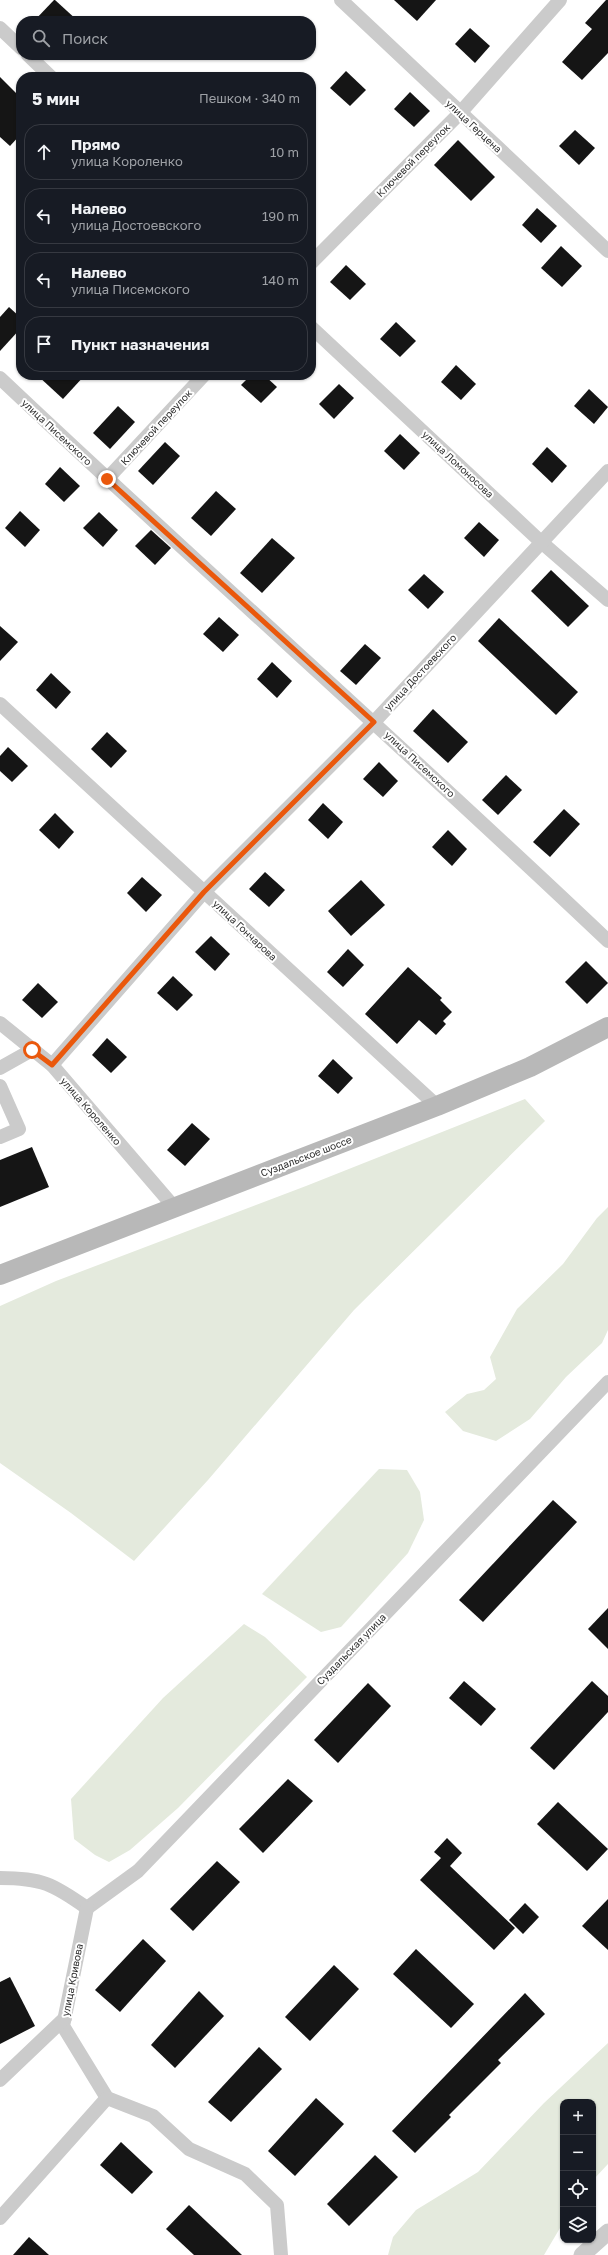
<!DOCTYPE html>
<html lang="ru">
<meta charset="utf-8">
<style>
:root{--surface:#171b24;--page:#242831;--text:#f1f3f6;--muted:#9ea1a6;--line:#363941}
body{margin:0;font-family:"Golos Text",sans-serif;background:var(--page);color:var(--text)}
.controls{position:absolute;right:12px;bottom:12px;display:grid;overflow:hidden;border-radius:8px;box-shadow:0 1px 3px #0004}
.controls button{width:36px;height:36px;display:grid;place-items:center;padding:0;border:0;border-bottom:1px solid var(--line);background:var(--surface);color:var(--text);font:20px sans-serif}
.stop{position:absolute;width:12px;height:12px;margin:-9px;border:3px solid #ea580c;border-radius:50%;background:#fff}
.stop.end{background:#ea580c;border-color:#fff;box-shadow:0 1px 4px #0008}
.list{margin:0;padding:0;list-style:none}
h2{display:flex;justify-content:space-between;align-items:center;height:52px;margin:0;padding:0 16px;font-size:17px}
h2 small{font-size:13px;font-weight:400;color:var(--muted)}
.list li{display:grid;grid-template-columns:26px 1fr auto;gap:12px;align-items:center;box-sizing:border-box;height:56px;margin:0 8px 8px;padding:0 8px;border:1px solid var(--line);border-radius:16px}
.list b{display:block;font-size:15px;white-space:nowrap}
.list p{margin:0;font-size:13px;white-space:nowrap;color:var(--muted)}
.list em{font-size:13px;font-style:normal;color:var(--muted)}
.icon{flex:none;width:22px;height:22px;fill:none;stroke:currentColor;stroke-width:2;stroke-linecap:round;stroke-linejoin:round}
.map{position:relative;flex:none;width:608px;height:2255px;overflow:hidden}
.search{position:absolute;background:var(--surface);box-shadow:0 1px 3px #0004;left:16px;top:16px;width:300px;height:44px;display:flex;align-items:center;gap:10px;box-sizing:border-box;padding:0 14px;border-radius:16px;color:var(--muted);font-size:15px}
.panel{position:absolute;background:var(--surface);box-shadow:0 1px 3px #0004;left:16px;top:72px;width:300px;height:308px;border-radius:16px}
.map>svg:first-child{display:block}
</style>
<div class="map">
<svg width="608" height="2255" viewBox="0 0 608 2255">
<rect width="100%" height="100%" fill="#fff"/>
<g fill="#e4eadd">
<path d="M525,1099l20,22 -191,189 -146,170 -74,81 -63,-48 -71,-50v-157l56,-25 250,-95z"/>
<path d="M608,1207v123l-6,13 -36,34 -36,42 -34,22 -33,-10 -18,-19 22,-18 17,-4 12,-11 -6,-22 27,-48 46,-45 34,-46z"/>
<path d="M379,1469l28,1 13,22 4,28 -16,33 -67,74 -20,5 -59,-38z"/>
<path d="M244,1624l21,13 42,40 -129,131 -48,42 -21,12 -14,-7 -21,-16 -3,-40 92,-101z"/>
<path d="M608,2043v121l-15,16v-78h-30v121l-19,32h-156l5,-18 23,-27 62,-38 66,-69z"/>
</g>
<g fill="#151515">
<path d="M54,0h1l23,21h-44z"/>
<path d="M394,0h42l-19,21z"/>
<path d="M606,0h2v53l-26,27 -20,-18 30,-33 -7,-6z"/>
<path d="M470,28l20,18 -15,17 -20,-19z"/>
<path d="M346,71l20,19 -16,16 -20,-18z"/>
<path d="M0,77l21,21v36l-11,12 -10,-9z"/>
<path d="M410,92l20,19 -16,16 -20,-18z"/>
<path d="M575,130l20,18 -16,17 -20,-19z"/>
<path d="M458,140l37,37 -24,24 -37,-36z"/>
<path d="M537,208l20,18 -16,17 -19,-18z"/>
<path d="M561,246l21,20 -20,21 -21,-19z"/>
<path d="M346,265l20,19 -16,16 -20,-18z"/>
<path d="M9,307l12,11v10l-21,23v-34z"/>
<path d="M396,322l20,19 -16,16 -20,-18z"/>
<path d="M456,365l20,19 -15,16 -20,-18z"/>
<path d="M37,375h48l-22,24z"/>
<path d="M251,375h13l13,12 -16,16 -20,-18z"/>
<path d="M339,384l15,14 -20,21 -15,-15z"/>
<path d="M589,389l19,18 -14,17 -20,-18z"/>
<path d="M118,406l17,16 -25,27 -17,-16z"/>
<path d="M400,434l20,19 -16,17 -20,-19z"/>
<path d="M165,442l15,14 -27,29 -15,-14z"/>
<path d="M547,447l20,19 -15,17 -20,-19z"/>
<path d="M60,467l20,19 -16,16 -19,-18z"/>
<path d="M216,491l20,18 -25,27 -20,-18z"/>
<path d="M20,511l20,19 -15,17 -20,-19z"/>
<path d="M99,512l19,18 -15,17 -20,-19z"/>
<path d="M479,522l20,18 -15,17 -20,-19z"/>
<path d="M151,530l20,18 -16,17 -20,-19z"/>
<path d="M272,538l23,20 -33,35 -22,-20z"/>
<path d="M551,570l38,36 -21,21 -37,-36z"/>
<path d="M424,574l20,18 -16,17 -20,-19z"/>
<path d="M219,617l20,18 -16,17 -20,-18z"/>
<path d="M499,618l79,74 -22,23 -78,-74z"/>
<path d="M0,626l18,16 -18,19z"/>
<path d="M365,644l16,14 -25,27 -16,-14z"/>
<path d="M272,662l20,19 -15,17 -20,-19z"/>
<path d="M51,673l20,19 -15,17 -20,-19z"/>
<path d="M433,709l35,33 -20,21 -35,-32z"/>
<path d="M107,732l20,19 -16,17 -20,-19z"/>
<path d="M8,747l20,19 -16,16 -12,-11v-15z"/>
<path d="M379,762l19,19 -15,16 -20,-18z"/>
<path d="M506,775l16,15 -24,25 -16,-15z"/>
<path d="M323,803l20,19 -15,17 -20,-19z"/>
<path d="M564,809l16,15 -30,33 -17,-15z"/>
<path d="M55,813l19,19 -15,17 -20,-19z"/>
<path d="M448,830l19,19 -15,17 -20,-19z"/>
<path d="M265,872l20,18 -16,17 -20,-18z"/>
<path d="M142,877l20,18 -16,17 -19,-19z"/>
<path d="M361,880l24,25 -34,31 -23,-25z"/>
<path d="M211,936l19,18 -15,17 -20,-19z"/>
<path d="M348,949l16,16 -21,22 -16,-15z"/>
<path d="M586,961l22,22 -21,21 -22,-22z"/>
<path d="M408,967l34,31 -2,2 12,12 -9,9 3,3 -10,11 -17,-15 -22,24 -32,-30z"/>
<path d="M173,976l20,19 -16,16 -20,-18z"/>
<path d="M38,983l20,19 -16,16 -20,-18z"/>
<path d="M107,1038l20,19 -16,16 -19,-18z"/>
<path d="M333,1059l20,19 -15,16 -20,-18z"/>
<path d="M192,1123l18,16 -25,27 -18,-16z"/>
<path d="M32,1147l17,40 -49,20v-47z"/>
<path d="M553,1500l24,22 -94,100 -24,-22z"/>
<path d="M608,1608v41l-20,-20z"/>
<path d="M464,1681l32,28 -15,17 -32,-28z"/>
<path d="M592,1681l16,15v16l-54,58 -24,-22z"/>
<path d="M368,1683l23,23 -53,57 -24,-23z"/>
<path d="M288,1779l25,22 -50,52 -24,-24z"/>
<path d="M558,1802l50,47 -21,22 -50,-47z"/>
<path d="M447,1838l15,15 -12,13 65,62 -21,22 -74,-70 21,-22 -7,-6z"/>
<path d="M217,1861l23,21 -47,49 -23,-22z"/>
<path d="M608,1899v51l-26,-24z"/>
<path d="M525,1903l14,14 -16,17 -14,-14z"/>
<path d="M143,1939l23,22 -46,51 -25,-22z"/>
<path d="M416,1949l58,55 -23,24 -58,-54z"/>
<path d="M334,1965l25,24 -49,52 -25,-24z"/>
<path d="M10,1977l25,49 -35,18v-62z"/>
<path d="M199,1991l25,25 -49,52 -24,-23z"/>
<path d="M525,1993l20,21 -47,46 3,3 -52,52 2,2 -36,36 -23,-22z"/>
<path d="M259,2047l23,22 -51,53 -23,-20z"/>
<path d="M316,2098l28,26 -49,52 -27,-25z"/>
<path d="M121,2142l32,30 -21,22 -32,-29z"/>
<path d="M375,2155l23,22 -49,49 -22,-22z"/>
<path d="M189,2205l53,50h-48l-28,-26z"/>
<path d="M29,2237l20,18h-36z"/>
</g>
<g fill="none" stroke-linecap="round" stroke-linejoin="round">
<g stroke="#cbcbcb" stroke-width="14">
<path d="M341,0l267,251"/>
<path d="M0,28l21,20"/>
<path d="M28,55l23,22"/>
<path d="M311,263l149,-150 100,-113"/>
<path d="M311,327l229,214 68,59"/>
<path d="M0,378c201,190 408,373 608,563"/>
<path d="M107,479l97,-104"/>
<path d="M0,704l437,402"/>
<path d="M0,1023l52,42 122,142"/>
<path d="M52,1065l152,-173 170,-170 234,-251"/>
<path d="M0,1068l32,-18"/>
<path d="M0,1086l19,43 -19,8"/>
<path d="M0,1878c42,0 53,6 87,30"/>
<path d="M87,1908l51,-37 470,-489"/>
<path d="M87,1908l-24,118 44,72 46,18 36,33 56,25 32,31 4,50"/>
<path d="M0,2080l65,-62"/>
<path d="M0,2218l107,-120"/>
</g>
<path stroke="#cbcbcb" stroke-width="17" d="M582,2255l26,-23"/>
<path stroke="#b8b8b8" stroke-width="20" d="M0,1275l437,-169 93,-39 78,-40"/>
</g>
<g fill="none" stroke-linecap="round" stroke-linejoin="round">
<path stroke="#ea580c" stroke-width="5" d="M32,1050l20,15 152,-173 170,-170 -267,-243"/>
</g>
<g text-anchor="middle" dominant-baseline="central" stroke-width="4" stroke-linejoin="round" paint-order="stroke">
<g font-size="10" fill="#2e2e2e" stroke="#fff">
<text transform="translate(474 126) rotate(43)">улица Герцена</text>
<text transform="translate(413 160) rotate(-45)">Ключевой переулок</text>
<text transform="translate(156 427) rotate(-47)">Ключевой переулок</text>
<text transform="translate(57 432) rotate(43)">улица Писемского</text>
<text transform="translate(458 464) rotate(43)">улица Ломоносова</text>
<text transform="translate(420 672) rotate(-47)">улица Достоевского</text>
<text transform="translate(420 764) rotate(43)">улица Писемского</text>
<text transform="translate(245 930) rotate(43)">улица Гончарова</text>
<text transform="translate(91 1111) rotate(49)">улица Короленко</text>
<text transform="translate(306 1156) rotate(-21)">Суздальское шоссе</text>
<text transform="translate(351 1649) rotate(-46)">Суздальская улица</text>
<text transform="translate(72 1980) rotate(-79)">улица Кривова</text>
</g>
</g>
</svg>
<div class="controls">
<button>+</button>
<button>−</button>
<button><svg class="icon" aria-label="locate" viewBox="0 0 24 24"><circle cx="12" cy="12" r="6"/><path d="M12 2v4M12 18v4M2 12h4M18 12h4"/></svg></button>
<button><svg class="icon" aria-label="layers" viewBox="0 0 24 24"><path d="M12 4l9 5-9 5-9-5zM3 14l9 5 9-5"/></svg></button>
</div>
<div class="stop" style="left:32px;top:1050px"></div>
<div class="stop end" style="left:107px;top:479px"></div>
<div class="search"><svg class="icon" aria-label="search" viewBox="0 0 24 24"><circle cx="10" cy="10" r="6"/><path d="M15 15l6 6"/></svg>Поиск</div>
<section class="panel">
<h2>5 мин<small>Пешком · 340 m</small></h2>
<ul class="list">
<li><svg class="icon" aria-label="ahead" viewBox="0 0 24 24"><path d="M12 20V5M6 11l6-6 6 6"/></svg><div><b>Прямо</b><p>улица Короленко</p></div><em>10 m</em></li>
<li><svg class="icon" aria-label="left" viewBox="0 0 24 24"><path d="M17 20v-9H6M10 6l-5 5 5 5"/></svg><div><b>Налево</b><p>улица Достоевского</p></div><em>190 m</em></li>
<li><svg class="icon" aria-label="left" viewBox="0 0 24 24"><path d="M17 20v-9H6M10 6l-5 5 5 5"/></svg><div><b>Налево</b><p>улица Писемского</p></div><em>140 m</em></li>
<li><svg class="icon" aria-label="arrive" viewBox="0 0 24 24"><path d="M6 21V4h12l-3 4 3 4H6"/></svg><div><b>Пункт назначения</b></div></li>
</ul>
</section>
</div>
